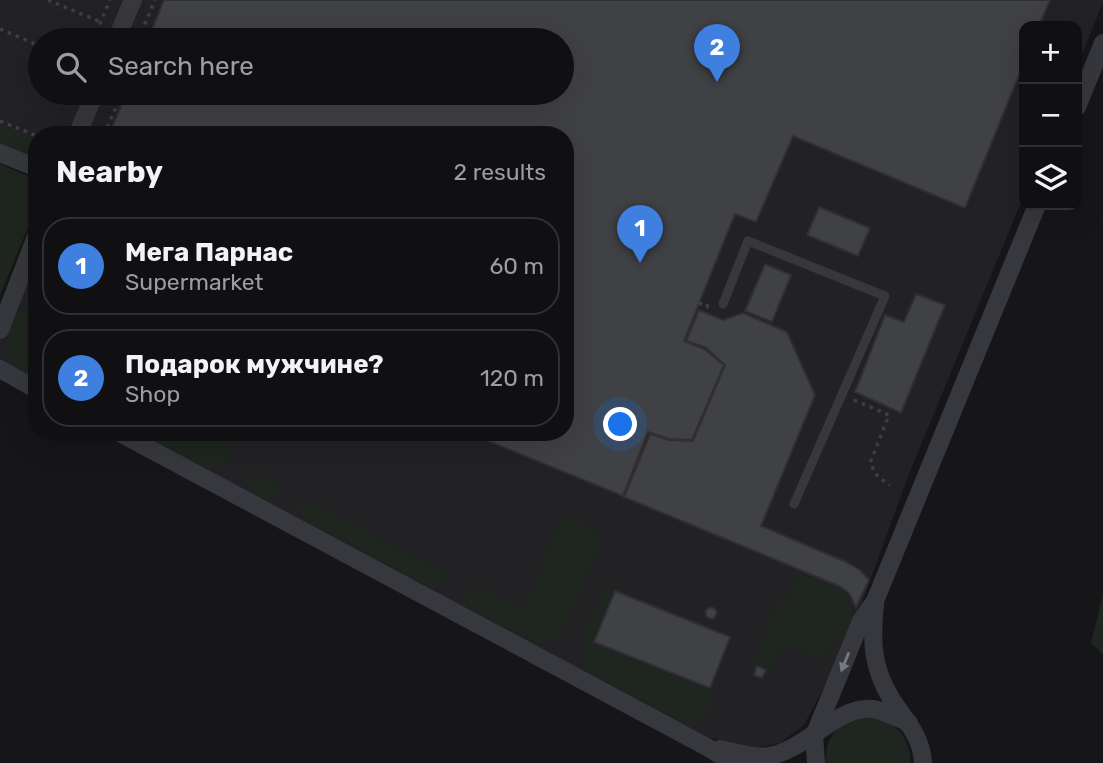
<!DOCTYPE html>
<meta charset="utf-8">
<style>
:root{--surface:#101012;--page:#1e1e20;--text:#f1f3f6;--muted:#9c9d9f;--line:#303032;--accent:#7c3aed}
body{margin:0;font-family:Rubik,sans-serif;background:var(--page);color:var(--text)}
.controls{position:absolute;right:21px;top:21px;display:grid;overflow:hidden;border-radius:14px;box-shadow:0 7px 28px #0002}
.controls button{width:63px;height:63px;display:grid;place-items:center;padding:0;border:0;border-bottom:2px solid var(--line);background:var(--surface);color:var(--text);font:35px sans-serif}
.you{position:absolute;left:621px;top:425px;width:24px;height:24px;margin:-18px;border:5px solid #fff;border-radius:50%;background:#1a73e8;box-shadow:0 0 0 10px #1a73e833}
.badge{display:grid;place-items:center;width:46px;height:46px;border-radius:50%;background:var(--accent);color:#fff;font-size:23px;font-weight:700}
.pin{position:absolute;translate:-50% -58px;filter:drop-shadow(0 2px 4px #0008)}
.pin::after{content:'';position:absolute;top:37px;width:24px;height:21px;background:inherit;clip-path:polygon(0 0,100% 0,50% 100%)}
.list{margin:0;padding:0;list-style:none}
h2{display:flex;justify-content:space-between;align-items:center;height:91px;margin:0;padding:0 28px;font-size:30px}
h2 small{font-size:23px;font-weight:400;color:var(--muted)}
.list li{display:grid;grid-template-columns:46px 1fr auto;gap:21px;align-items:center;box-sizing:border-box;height:98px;margin:0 14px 14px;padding:0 14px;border:2px solid var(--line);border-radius:28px}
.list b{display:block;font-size:26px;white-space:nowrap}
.list p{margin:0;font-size:23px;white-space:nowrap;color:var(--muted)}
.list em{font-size:23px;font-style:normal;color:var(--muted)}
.icon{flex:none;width:38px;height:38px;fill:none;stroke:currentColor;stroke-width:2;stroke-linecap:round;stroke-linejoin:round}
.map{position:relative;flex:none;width:1103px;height:763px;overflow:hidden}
.search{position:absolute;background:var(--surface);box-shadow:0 7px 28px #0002;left:28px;top:28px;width:546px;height:77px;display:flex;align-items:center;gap:18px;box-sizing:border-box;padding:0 24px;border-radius:38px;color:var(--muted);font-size:26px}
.panel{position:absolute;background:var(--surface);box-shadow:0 7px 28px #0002;left:28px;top:126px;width:546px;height:315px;border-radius:28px}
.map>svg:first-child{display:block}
</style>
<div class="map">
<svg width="1103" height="763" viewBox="0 0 1103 763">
<rect width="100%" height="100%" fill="#161618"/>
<g fill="#222225" fill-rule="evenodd">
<path d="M0,0h1103v2l-26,65v-41h-53v169l-117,284 -60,165 -43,81 -24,18 -24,5 -46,-10 -578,-306h433v-297h-528v27l-37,-15zM40,40h522v53h-522z"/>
<path d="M37,218v164l-37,-20v-53z"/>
</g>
<g fill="#1e261f">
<path d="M0,124l37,15v17l-37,-16z"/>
<path d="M0,164l37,16v26l-37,89z"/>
<path d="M37,303v77c-11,-6 -19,-10 -25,-21 -12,-20 2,-52 25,-56z"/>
<path d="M138,432h101c-7,19 -11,37 -34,35z"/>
<path d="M250,470l33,17 -4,7 -15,5c-13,-6 -16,-15 -14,-29z"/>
<path d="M301,499h4l139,73 3,7 -10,7h-8l-126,-67 -6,-15z"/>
<path d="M564,515l26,11 10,13 -1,8 -30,73 -12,20 -16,5 -70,-37 -6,-12 4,-12 56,23 36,-90z"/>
<path d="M799,573l39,15 7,7 6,10 1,19 -31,35 -38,-15 -11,26 -15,-6 -5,11 -4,-2 29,-71 13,-7z"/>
<path d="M605,587l8,3 -22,54 119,47 2,-3 3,1c-1,18 -13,38 -33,33l-98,-54c-12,-22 12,-59 21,-81z"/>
<path d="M1103,595v59l-12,-11z"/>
<path d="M867,716c28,4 42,19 44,47h-86c2,-33 14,-37 42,-47z"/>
</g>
<g fill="#404145" stroke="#303034" stroke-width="2">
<path d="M164,0h886l-11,26h-15v37l-59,145 -172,-72 -37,86 -21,-8 -51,127 20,8 20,16 -32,75 -23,-1 -21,-7 -25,64 -157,-64h99v-297h-456l17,-42h436v-53h-414z"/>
<path d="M819,207l51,21 -12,28 -51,-21z"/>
<path d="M765,264l26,11 -19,47 -27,-11z"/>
<path d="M916,294l29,11 -44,108 -46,-21 30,-77 19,7z"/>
<path d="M699,310l24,10 20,-7 44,19 28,63 -54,131 85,36 14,8 9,10 -13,27 -7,-14 -10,-7 -215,-89 26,-63 19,6 24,1 32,-76 -20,-18 -19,-6z"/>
<path d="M615,591l115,46 -20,51 -116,-46z"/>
<circle cx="711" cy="613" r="5.5"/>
<path d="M757,666l9,4 -4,8 -8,-3z"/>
</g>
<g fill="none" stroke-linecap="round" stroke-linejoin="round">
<g stroke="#3d3f44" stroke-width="3.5" stroke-dasharray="3.5 5" stroke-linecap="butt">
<path d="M48,0l53,22"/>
<path d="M0,29l40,17"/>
<path d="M93,40l17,-40"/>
<path d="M138,40l17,-40"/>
<path d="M0,121l37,15"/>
<path d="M104,135l18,-42"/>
<path d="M699,303l8,4 1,-3"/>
<path d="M854,400l35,15 -19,48 8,14 12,8"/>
</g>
<path stroke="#37383d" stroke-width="9" d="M723,304l25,-63 137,55 -91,208"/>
<g stroke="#37383d" stroke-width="18">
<path d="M116,40l17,-40"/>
<path d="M1077,107l26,-64"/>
<path d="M77,135l18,-42"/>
<path d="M0,153l37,15"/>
<path d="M0,330l37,-96"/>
<path d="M0,369l37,21"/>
<path d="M118,432l589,315 26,16"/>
<path d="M875,605c-4,36 -3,63 17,95 14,21 30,37 31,63"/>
<path d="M720,749c16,3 34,10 49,7 37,-6 69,-51 104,-47 13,2 24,9 36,14"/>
<path d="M816,763l-2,-27 47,-115 14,-20 162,-396"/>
</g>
</g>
<defs><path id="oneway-solid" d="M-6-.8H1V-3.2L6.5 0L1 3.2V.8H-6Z" transform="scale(1.75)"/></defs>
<use fill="#757881" href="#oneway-solid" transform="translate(845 662) rotate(112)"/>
</svg>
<div class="controls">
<button>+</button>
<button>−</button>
<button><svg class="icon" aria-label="layers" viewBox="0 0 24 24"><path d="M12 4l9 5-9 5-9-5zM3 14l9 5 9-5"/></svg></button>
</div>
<div class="you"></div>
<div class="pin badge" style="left:640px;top:263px;background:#3f7fe0">1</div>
<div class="pin badge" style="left:717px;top:82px;background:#3f7fe0">2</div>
<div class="search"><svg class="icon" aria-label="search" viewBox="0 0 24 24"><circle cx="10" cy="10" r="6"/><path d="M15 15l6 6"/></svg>Search here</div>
<section class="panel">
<h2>Nearby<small>2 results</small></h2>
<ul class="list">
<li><span class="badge" style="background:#3f7fe0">1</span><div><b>Мега Парнас</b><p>Supermarket</p></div><em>60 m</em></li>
<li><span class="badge" style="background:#3f7fe0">2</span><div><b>Подарок мужчине?</b><p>Shop</p></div><em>120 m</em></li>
</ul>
</section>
</div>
